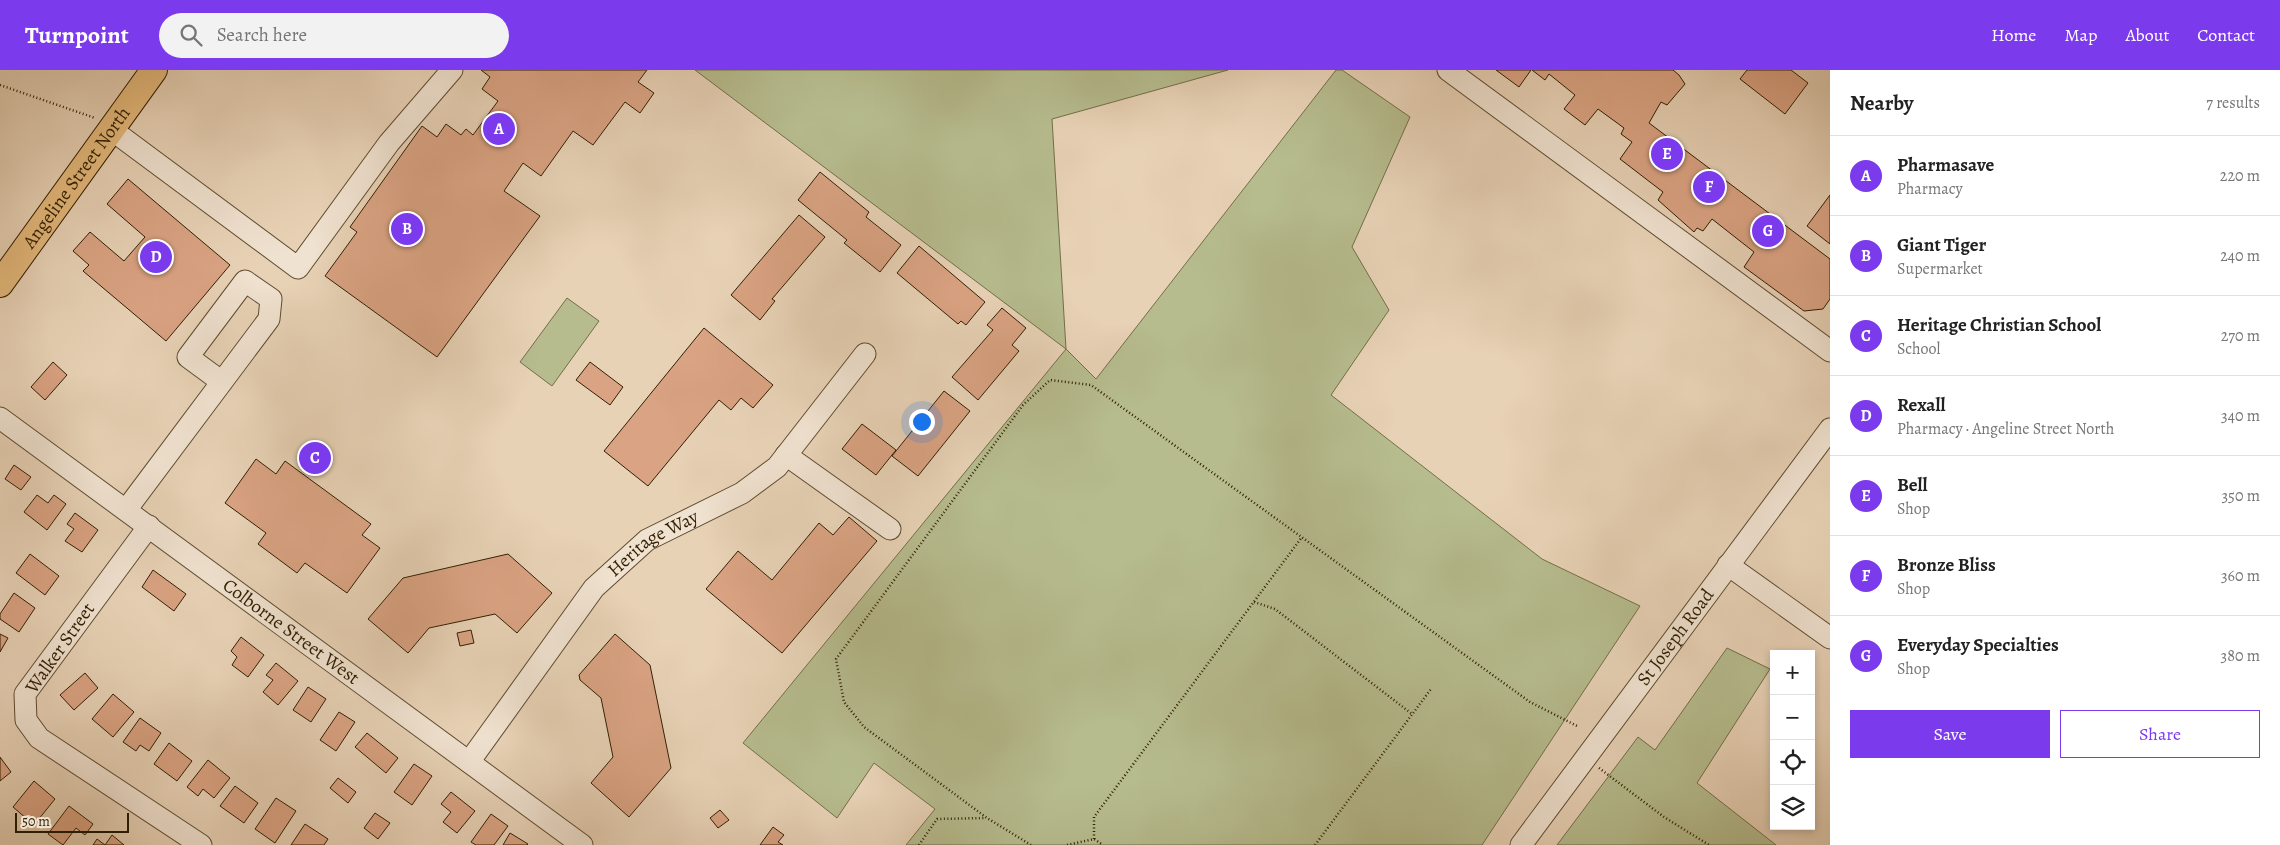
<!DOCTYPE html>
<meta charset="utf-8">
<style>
:root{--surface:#fff;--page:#f2f2f2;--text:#222;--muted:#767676;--line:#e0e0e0;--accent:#7c3aed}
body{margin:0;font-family:Alegreya,serif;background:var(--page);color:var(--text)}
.controls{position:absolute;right:15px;bottom:15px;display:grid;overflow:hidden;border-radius:0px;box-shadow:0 2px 8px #0003}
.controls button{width:45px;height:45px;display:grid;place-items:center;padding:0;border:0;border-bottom:1px solid var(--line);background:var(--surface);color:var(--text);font:25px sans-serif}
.scale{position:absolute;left:15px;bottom:12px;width:114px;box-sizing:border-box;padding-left:5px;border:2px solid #311f03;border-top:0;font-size:14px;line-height:18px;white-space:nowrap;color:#311f03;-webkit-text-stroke:4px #f0e2d0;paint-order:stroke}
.you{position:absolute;left:921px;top:351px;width:18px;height:18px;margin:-12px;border:4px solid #fff;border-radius:50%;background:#1a73e8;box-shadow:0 0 0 8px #1a73e833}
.badge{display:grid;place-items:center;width:32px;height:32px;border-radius:50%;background:var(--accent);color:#fff;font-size:16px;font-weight:700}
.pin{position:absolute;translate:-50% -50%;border:2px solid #fff;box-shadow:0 1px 5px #0006}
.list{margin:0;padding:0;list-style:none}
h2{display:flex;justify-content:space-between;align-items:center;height:65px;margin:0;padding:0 20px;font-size:21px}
h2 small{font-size:16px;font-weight:400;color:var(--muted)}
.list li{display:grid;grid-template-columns:32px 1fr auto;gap:15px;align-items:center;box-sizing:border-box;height:80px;padding:0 20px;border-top:1px solid var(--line)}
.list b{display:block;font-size:19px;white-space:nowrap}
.list p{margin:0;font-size:16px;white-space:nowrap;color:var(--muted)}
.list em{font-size:16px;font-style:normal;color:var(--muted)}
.actions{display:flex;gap:10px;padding:15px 20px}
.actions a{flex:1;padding:11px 0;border:1px solid var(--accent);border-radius:0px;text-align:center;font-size:18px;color:var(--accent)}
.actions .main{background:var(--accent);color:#fff}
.icon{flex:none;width:28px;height:28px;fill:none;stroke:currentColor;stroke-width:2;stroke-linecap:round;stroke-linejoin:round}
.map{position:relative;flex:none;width:1830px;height:775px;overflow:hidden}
header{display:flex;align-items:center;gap:30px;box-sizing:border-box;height:70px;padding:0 25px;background:var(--accent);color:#fff}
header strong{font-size:24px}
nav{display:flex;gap:28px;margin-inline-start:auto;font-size:18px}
.search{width:350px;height:45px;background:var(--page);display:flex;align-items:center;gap:12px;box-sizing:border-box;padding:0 18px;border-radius:28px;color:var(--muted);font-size:19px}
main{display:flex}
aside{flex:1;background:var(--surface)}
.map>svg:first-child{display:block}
</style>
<header>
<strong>Turnpoint</strong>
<div class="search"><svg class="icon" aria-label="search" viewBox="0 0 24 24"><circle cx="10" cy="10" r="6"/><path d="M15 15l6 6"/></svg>Search here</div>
<nav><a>Home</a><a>Map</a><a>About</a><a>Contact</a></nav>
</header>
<main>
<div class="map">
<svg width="1830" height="775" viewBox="0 0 1830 775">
<rect width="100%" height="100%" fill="#e8d2b6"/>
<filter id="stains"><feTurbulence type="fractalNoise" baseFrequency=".004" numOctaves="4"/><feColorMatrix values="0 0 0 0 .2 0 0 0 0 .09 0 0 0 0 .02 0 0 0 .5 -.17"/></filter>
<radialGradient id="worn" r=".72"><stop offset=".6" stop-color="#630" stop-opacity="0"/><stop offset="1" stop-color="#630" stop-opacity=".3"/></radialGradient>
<g fill="#b6bc8e" stroke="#746e48">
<path d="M695,0h533l-176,49 14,230 30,30 240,-309h6l68,47 -58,130 37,63 -58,85 211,164 98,47 -158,239h-576l29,-36 -61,-46 -37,55 -94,-75 323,-394z"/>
<path d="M567,228l32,23 -47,65 -32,-24z"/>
<path d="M1727,578l43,21 -73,114 79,62h-219l81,-108 17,13z"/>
</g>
<g fill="#daa383" stroke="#311f03">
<path d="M481,0h166l-9,12 16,11 -14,20 -15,-11 -32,43 -20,-14 -32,45 -18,-13 -19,28 36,25 -103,141 -112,-81 32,-44 -7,-5 72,-101 15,11 9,-13 15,11 5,-6 7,6 25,-34 -16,-12 8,-12z"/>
<path d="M1496,0h35l-12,17z"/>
<path d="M1532,0h141l6,5 6,9 -18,21 -6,-3 -12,21 181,136v40l-7,10 -19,2 -60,-44 10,-15 -42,-33 -9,12 -6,-3 -3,4 -36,-32 5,-8 -43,-33 12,-17 -11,-8 3,-6 -26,-19 -13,16 -21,-16 11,-14 -26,-21 -4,6z"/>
<path d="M1747,0h44l17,13 -23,31 -45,-35z"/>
<path d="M820,102l49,40 -3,5 35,28 -21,27 -36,-29 3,-3 -49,-40z"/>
<path d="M128,109l102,86 -64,76 -83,-70 6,-6 -16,-14 17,-19 34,29 21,-24 -38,-33z"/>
<path d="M1830,125v49l-23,-18z"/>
<path d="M799,145l26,22 -53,62 3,2 -15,19 -29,-25z"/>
<path d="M919,176l66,56 -19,23 -5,-4 -3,3 -61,-51z"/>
<path d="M1002,238l24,20 -14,17 7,6 -41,49 -26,-23 41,-47 -6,-5z"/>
<path d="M704,258l69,57 -20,23 -12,-10 -10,12 -12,-10 -71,86 -44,-35z"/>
<path d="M53,292l14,13 -22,25 -14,-13z"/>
<path d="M590,292l33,25 -13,18 -34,-25z"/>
<path d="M944,321l26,20 -52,65 -26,-20z"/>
<path d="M862,354l34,26 -20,25 -34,-26z"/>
<path d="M256,389l20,15 9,-13 86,63 -9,11 18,13 -33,45 -42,-30 -8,10 -39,-29 8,-11 -41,-30z"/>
<path d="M14,395l17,12 -10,13 -16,-11z"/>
<path d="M37,425l11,8 6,-8 12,9 -19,26 -23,-18z"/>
<path d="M75,443l23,17 -16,22 -17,-11 9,-12 -7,-5z"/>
<path d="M849,447l28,24 -95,112 -76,-64 32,-38 34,29 47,-57 14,12z"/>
<path d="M30,484l29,22 -14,19 -29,-22z"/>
<path d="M508,484l44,39 -35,40 -22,-19 -66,14 -21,25 -40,-34 35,-41z"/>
<path d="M153,500l33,24 -12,17 -32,-24z"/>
<path d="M14,523l21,15 -16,24 -19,-13v-5z"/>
<path d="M471,560l3,13 -14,3 -3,-13z"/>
<path d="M0,564l8,4 -8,14z"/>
<path d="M615,564l35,31 21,103 -42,49 -38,-34 22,-26 -12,-59 -21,-18 -1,-5z"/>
<path d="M241,567l23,18 -16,22 -16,-12 5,-8 -6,-6z"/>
<path d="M276,593l22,18 -20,24 -15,-13 10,-12 -7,-5z"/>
<path d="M85,603l13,15 -24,22 -14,-15z"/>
<path d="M308,617l18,12 -15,23 -18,-12z"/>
<path d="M113,624l21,18 -21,25 -21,-18z"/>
<path d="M339,642l16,10 -19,29 -16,-11z"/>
<path d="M140,648l21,15 -12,18 -9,-6 -4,6 -13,-9z"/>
<path d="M367,663l31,25 -12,15 -31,-26z"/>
<path d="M169,673l23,18 -15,20 -23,-17z"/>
<path d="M0,687l11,15 -11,9z"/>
<path d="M208,690l22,18 -16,20 -11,-9 -5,7 -11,-9z"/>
<path d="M414,694l18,12 -20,29 -18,-13z"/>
<path d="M338,708l18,14 -8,11 -18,-15z"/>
<path d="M34,711l21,18 -21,26 -21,-18z"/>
<path d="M235,716l23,17 -14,20 -24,-17z"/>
<path d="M451,722l24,19 -18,22 -14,-11 8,-10 -10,-8z"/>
<path d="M276,728l20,13 -21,32 -20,-14z"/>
<path d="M69,736l24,18 -8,11 -9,-7 -13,17 -15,-11z"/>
<path d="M720,740l9,10 -11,8 -8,-10z"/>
<path d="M375,743l15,10 -12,16 -14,-11z"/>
<path d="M491,744l17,12 -14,19h-18l-5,-3z"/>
<path d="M305,754l23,15 -4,6h-33z"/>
<path d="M773,757l11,8 -6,7 5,3h-23z"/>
<path d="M510,763l18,11 -1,1h-24z"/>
<path d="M112,765l12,10h-31l4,-6 8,6z"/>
</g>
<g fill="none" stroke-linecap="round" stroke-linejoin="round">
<defs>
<g id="minor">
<path d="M1448,0l382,281"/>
<path d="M112,60l186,138 91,-125 63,-73"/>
<path id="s1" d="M0,348l582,427"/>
<path d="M786,385l104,74"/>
<path d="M126,440l143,-191 2,-20 -26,-18 -57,76 34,25"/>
<path d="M149,456l-124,168 1,26 13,18 162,107"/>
<path d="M1728,495l102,73"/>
<path id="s2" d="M469,692l125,-174 53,-48 95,-47 35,-26 88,-113"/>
<path id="s3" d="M1521,775l309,-416"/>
</g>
<g id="major">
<path id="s4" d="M0,214l154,-214"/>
</g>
</defs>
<use href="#minor" stroke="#5f4c30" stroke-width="23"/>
<use href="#major" stroke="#311f03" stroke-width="28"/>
<g stroke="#311f03" stroke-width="2.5" stroke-dasharray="1 2.5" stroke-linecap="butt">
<path d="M0,15l95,33"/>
<path d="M1254,532l21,7 137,105"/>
<path d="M1599,698l65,49 45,28"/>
<path d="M1094,769v-22l208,-280"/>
<path d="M919,775l18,-26 49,-1"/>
<path d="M1031,775l-44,-27 -123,-91 -20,-25 -8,-43 187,-254 27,-25 41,5 439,317 49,25"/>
<path d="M1067,775l27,-6 9,6"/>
<path d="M1315,775l116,-156"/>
</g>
<use href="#minor" stroke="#f0e2d0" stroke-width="21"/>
<use href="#major" stroke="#e4b97b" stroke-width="26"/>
</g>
<g text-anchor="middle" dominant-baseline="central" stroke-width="4" stroke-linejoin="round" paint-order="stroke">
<g font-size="19" fill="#311f03" stroke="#f0e2d0">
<text stroke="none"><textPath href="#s4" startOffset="131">Angeline Street North</textPath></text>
<text stroke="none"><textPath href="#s2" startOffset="289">Heritage Way</textPath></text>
<text stroke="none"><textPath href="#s1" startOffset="361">Colborne Street West</textPath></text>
<text stroke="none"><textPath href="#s3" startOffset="259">St Joseph Road</textPath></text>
<text transform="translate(60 578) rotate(-55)">Walker Street</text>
</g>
</g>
<rect width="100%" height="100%" filter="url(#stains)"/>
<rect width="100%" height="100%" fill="url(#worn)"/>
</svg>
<div class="controls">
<button>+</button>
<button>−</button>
<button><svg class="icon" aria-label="locate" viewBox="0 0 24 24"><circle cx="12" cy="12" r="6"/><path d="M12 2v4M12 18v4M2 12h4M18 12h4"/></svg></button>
<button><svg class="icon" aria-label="layers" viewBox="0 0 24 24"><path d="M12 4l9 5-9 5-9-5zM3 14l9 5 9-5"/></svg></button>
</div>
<div class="scale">50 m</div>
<div class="you"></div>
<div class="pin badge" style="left:499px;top:59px">A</div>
<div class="pin badge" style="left:407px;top:159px">B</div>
<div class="pin badge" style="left:315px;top:388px">C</div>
<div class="pin badge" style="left:156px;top:187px">D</div>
<div class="pin badge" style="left:1667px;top:84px">E</div>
<div class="pin badge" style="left:1709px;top:117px">F</div>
<div class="pin badge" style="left:1768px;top:161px">G</div>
</div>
<aside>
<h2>Nearby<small>7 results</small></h2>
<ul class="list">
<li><span class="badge">A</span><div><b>Pharmasave</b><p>Pharmacy</p></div><em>220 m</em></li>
<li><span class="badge">B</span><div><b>Giant Tiger</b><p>Supermarket</p></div><em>240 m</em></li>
<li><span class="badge">C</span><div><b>Heritage Christian School</b><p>School</p></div><em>270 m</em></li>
<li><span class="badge">D</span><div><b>Rexall</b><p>Pharmacy · Angeline Street North</p></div><em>340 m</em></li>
<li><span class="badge">E</span><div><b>Bell</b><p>Shop</p></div><em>350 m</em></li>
<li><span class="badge">F</span><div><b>Bronze Bliss</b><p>Shop</p></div><em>360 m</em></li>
<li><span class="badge">G</span><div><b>Everyday Specialties</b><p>Shop</p></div><em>380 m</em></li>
</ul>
<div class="actions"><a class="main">Save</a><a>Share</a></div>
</aside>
</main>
